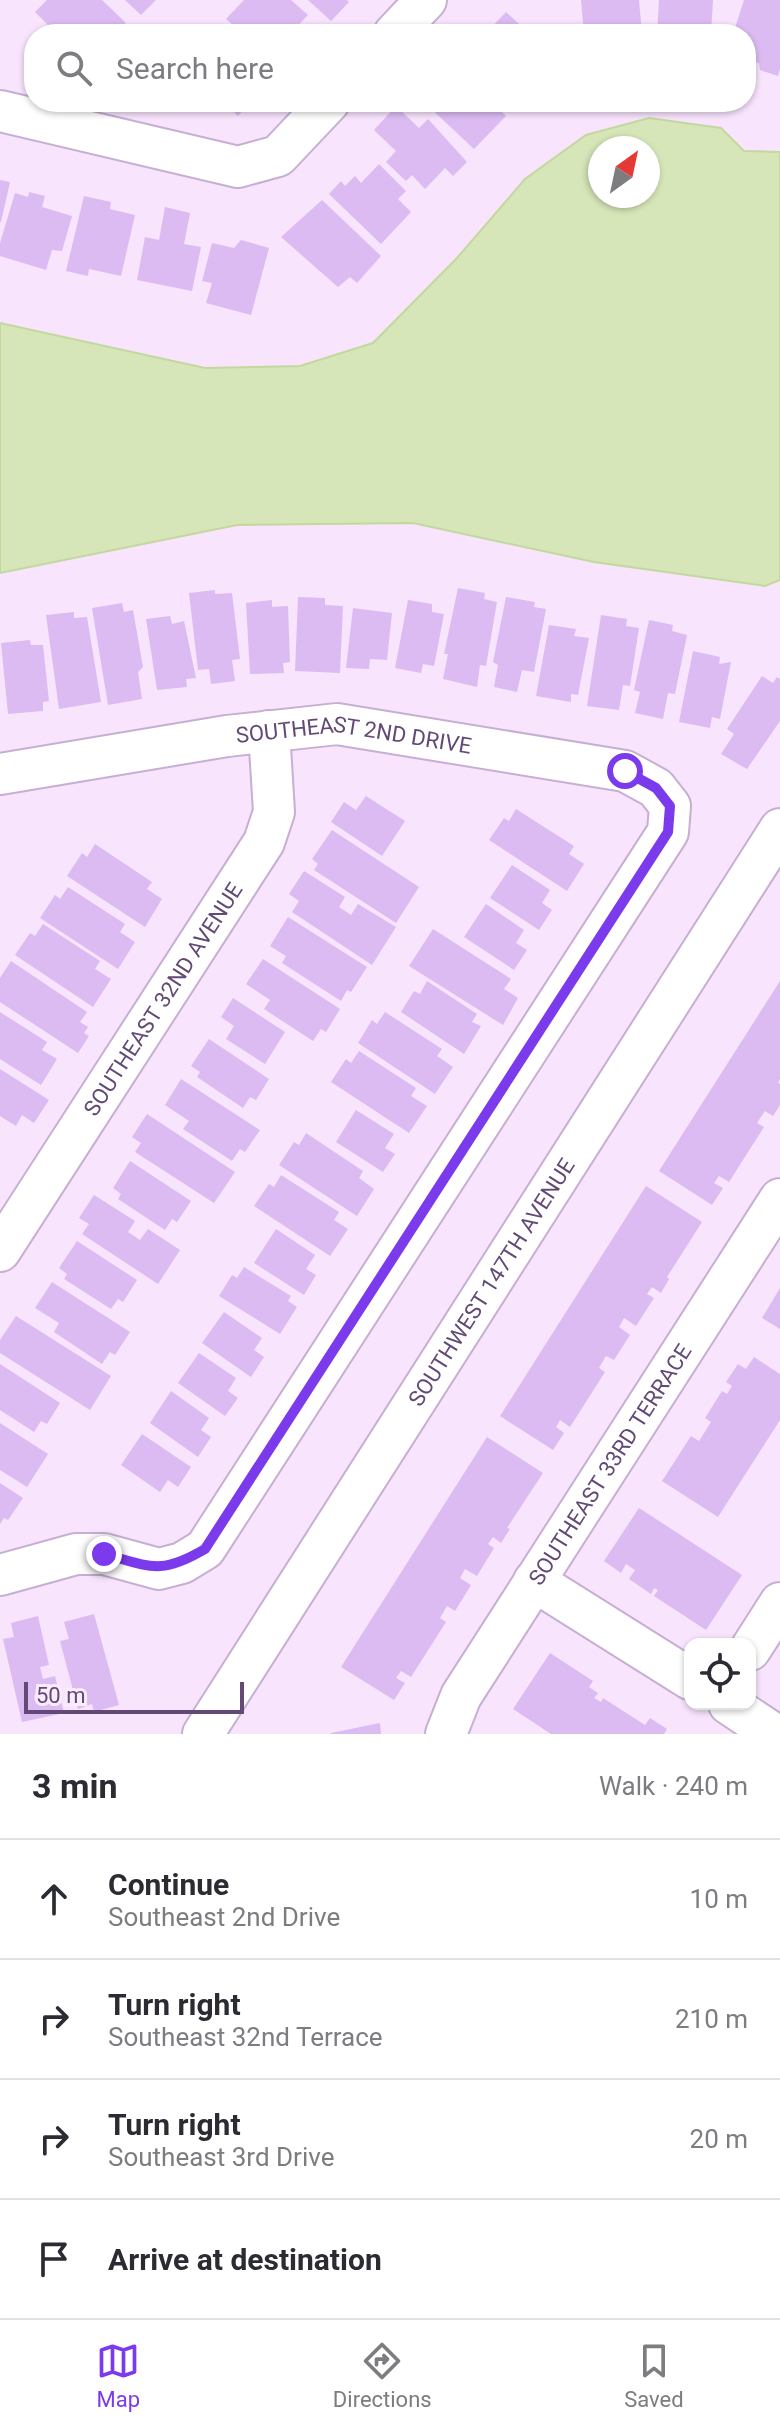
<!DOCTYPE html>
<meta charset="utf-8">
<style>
:root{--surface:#fff;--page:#f2f2f3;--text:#2b2b33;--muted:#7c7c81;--line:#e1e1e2;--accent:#7c3aed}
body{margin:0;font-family:Roboto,sans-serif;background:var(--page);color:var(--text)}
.controls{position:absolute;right:24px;bottom:24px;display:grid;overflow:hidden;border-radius:16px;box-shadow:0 2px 6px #0004}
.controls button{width:72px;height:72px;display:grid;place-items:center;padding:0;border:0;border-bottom:2px solid var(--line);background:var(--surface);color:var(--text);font:40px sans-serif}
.compass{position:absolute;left:588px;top:136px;width:72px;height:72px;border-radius:50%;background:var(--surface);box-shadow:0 2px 6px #0004;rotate:33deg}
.scale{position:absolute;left:24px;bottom:20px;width:220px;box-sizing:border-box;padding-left:8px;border:4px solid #624976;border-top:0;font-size:22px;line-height:28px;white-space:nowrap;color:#624976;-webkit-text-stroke:6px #fbebff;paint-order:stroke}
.stop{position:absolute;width:24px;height:24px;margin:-18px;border:6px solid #7c3aed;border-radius:50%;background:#fff}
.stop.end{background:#7c3aed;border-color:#fff;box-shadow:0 2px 8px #0008}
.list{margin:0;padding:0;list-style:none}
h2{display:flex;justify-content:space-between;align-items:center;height:104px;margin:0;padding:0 32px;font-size:34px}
h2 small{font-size:26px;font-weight:400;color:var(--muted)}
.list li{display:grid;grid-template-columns:52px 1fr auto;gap:24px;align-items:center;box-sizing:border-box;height:120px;padding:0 32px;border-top:2px solid var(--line)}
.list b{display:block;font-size:30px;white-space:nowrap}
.list p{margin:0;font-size:26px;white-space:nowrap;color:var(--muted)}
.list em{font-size:26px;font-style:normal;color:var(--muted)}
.icon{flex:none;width:44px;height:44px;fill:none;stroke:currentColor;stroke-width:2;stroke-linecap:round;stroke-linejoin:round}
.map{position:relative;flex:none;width:780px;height:1734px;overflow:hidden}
.search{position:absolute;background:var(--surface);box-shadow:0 2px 6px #0004;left:24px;right:24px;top:24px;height:88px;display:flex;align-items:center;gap:20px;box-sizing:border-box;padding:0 28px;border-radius:32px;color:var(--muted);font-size:30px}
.sheet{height:584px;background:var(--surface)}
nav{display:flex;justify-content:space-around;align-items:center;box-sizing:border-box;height:112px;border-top:2px solid var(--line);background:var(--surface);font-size:22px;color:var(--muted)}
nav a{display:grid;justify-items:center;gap:4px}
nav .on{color:var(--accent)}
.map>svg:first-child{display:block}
</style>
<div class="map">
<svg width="780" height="1734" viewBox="0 0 780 1734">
<rect width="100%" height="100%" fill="#f8e4fd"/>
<path fill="#d6e6b8" stroke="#c4d89e" stroke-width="2" fill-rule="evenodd" d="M649,118l72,10 23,23 36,1v428l-15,6 -171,-24 -181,-39 -176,2 -237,48v-250l205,45 95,-2 73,-23 84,-85 68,-79 61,-44zM600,148h48v48h-48z"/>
<g fill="#dcbbf2">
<path d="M47,0h55l24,23 -10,11h-59l-22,-22z"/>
<path d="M125,0h31l-15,15z"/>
<path d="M244,0h47l17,15 -18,19h-47l-17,-15z"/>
<path d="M308,0h39l2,2 -18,19z"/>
<path d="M581,0h58l3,34h-58z"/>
<path d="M659,0h54l-2,34h-54z"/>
<path d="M744,0h36v69l-2,7 -18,-6 -1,-7 -13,-4v-25h-13z"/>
<path d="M506,12l24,22h-54l7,-8 5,5z"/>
<path d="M223,102h27l-12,14z"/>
<path d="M424,102h68l14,14 -32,33z"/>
<path d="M396,106l23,22 9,-9 39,43 -14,14 -8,-8 -20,21 -13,-14 -6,6 -20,-19 10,-11 -22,-21z"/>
<path d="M379,164l27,27 -8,8 13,13 -30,32 -52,-50 12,-13 4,5 10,-10 6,7z"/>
<path d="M0,180l10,2 -9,40h-1z"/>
<path d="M29,192l16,4 -3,11 30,9 -10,35 -10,-1 -6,20 -46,-14v-13l15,-50 13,4z"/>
<path d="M84,196l27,6 -1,7 25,6 -14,61 -32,-7 -1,7 -22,-5z"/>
<path d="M322,200l59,56 -24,27 -7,-6 -12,10 -57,-50z"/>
<path d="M165,207l25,6 -6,31 17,3 -9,44 -55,-11 8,-43 14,3z"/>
<path d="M241,240l28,8 -18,67 -45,-12 6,-20 -10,-2 10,-38 22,5z"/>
<path d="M458,588l27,5 -1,6 13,3 -11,64 -6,-1 -3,22 -34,-8 5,-25h-4z"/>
<path d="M215,590v4l17,-1 8,66 -8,1 3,21 -24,3 -2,-15 -11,1 -9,-77z"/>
<path d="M298,597l27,1v7l18,1 -3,67 -45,-2z"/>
<path d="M506,597l29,5 -1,5 12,2 -12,63 -12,-2 -5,22 -23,-5 4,-22 -5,-3z"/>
<path d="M272,600v7l16,-1 2,56 -7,1 1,10 -34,1 -4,-71z"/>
<path d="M408,600l24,4v8l12,2 -10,52 -11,-2 -2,9 -26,-5z"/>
<path d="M122,603l2,9 9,-2 10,57 -5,5 4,27 -34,6 -16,-97z"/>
<path d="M353,608l39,5 -5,47 -17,-1 -1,10 -23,-1z"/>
<path d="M74,612v6l13,-1 14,85 -42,7 -13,-94z"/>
<path d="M601,615l26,4 -1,7 13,2 -9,58 -7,-1 -4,25 -32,-4z"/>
<path d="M170,616l2,8 12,-3 12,57 -10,1 1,8 -30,3 -11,-71z"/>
<path d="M649,620l24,5 -1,6 15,4 -12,59 -7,-1 -5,26 -28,-6 5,-21 -6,-2z"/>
<path d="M549,625l27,4 -2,7 15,2 -11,57 -7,-1v8l-35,-6z"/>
<path d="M30,640l1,5h12l6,56 -6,1v9l-35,3 -7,-71z"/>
<path d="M693,651l27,6 -1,7 12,-2 -11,57 -8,-2 -2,11 -31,-6z"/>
<path d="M762,676l11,7 4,-6 3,2v42l-33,48 -26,-15 13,-20 -7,-5z"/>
<path d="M366,796l39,25 -23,35 -51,-34 13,-20 12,8z"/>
<path d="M516,809l58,37 -5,8 15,10 -17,27 -78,-51 15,-22 5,3z"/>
<path d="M332,830l87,57 -23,36 -82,-53 4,-6 -6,-5z"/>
<path d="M95,844l57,38 -5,7 15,10 -17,28 -78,-51 15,-23 5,4z"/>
<path d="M512,865l38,25 -8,13 10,7 -13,20 -49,-32z"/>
<path d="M304,871l41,26 -6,10 12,8 7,-11 38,23 -24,38 -80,-53 7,-11 -10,-7z"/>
<path d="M68,887l57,37 -5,8 15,10 -17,27 -78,-51 15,-23 5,4z"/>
<path d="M486,904l38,26 -8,13 11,7 -13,20 -50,-33z"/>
<path d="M288,917l79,50 -16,25 -4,-2 -6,11 -59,-38 4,-7 -16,-10z"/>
<path d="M43,924l57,37 -5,8 16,10 -18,28 -78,-52 15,-22 5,3z"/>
<path d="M433,929l78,50 -7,10 14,9 -15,27 -94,-59z"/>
<path d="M263,959l77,50 -14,23 -5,-3 -8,12 -49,-32 6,-9 -24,-16z"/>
<path d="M11,961l76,51 -7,10 8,5 -4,6 5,3 -11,17 -78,-51v-24z"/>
<path d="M427,981l50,33 -5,8 9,4 -17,28 -63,-42 13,-21 6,3z"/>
<path d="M780,981v98l-2,4 2,1v21l-7,11 -8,-5 -8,12 7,4 -35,55 -10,-6 -5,7 9,5 -11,17 -53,-34z"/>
<path d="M233,998l52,34 -20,32 -39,-25 8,-13 -13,-9z"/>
<path d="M0,1012l47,30 -5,8 15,9 -16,26 -41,-26z"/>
<path d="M385,1012l57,37 -5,7 16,11 -18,27 -77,-51 14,-23 5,4z"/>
<path d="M209,1039l60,40 -13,21 -6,-3 -7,11 -46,-31 3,-5 -9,-6z"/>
<path d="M359,1051l57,37 -5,8 16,10 -18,27 -78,-51 15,-23 5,4z"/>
<path d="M0,1069l49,31 -15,23 -12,-8 -6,11 -16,-10z"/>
<path d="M181,1079l79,51 -15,22 -5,-3 -8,12 -49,-32 6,-8 -24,-16z"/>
<path d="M356,1110l38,24 -9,14 10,6 -12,18 -47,-30z"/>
<path d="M147,1114l88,58 -21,31 -79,-51 6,-9 -9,-6z"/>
<path d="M306,1133l57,38 -4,7 15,11 -17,27 -78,-51 15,-23 5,3z"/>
<path d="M130,1161l61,40 -14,21 -5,-3 -7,11 -47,-31 3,-5 -8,-6z"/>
<path d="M281,1175l58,37 -5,8 14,9 -18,27 -76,-50 15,-22 5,3z"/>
<path d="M646,1186l56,36 -35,55 2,2 -8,14 -9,-6 -5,7 7,4 -18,28 -12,-8 -5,9 11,8 -16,25 -8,-4 -7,12 6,4 -35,55 -10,-7 -4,7 8,6 -11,17 -53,-34z"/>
<path d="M94,1195l41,26 -7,11 12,8 8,-11 32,21 -22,34 -76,-50 7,-10 -10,-6z"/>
<path d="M276,1229l39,26 -9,14 10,6 -12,20 -50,-32z"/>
<path d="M77,1241l60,39 -14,22 -5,-3 -7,10 -47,-30 3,-5 -8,-6z"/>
<path d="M244,1267l47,29 -3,5 9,6 -17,27 -61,-38 13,-21 5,3z"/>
<path d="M52,1282l78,50 -15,23 -5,-3 -8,12 -48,-32 5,-9 -24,-15z"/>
<path d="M780,1288v41l-18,-11z"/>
<path d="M224,1312l38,26 -8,12 10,7 -13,20 -49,-34z"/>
<path d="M16,1316l95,60 -21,34 -90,-57v-13z"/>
<path d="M199,1353l37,25 -8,13 10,7 -13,18 -47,-33z"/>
<path d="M754,1357l26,17v46l-62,97 -56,-36 29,-45 8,5 12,-19 -6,-4 17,-27 5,3 5,-8 -6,-4 12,-18 8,5z"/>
<path d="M0,1364l60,39 -13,21 -6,-3 -7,11 -34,-22z"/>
<path d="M171,1391l38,27 -8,12 10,7 -13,20 -48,-34z"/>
<path d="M0,1423l48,31 -21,33 -27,-17z"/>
<path d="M142,1434l49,33 -13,20 -10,-7 -8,12 -39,-27z"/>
<path d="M487,1437l56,36 -36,55 3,1 -9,14 -8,-6 -5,7 6,4 -17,28 -12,-7 -5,9 11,7 -16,26 -8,-5 -7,12 6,4 -35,55 -10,-6 -5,7 9,5 -11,17 -53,-33z"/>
<path d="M0,1483l23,15 -15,22 -4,-2 -4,6z"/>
<path d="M639,1508l103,67 -36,55 -52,-34 4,-6 -4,-2 -3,6 -22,-15 6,-9 -9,-6 -5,9 -17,-12z"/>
<path d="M94,1614l25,91 -25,7 -2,-8 -14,5 -18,-68 9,-2 -5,-17z"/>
<path d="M38,1616l11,49 -9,2 3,12 12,-3 9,37 -42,9 -19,-83 11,-2 -3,-14z"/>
<path d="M550,1653l43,28 -4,6 9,6 -4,5 7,4 2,-4 42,27 5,-7 17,11 -3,5h-113l-38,-25z"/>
<path d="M380,1723l1,11h-50v-1z"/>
</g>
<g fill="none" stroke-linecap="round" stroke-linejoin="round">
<defs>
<g id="minor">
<path d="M394,34l32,-34"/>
<path d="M0,111l238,56 40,-11 51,-54"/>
<path id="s1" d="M0,774l227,-38 110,-12 288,47 31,17 14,18 -2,26 -463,717 -23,14 -23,6 -55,-15h-28l-76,21"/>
<path id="s2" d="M0,1251l264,-409 10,-30 -5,-81"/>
<path d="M534,1581l156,98"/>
<path d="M750,1650l30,-47"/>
<path d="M729,1704l45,30"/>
<path id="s3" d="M203,1734l577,-905"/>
<path id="s4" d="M446,1734l15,-38 319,-497"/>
</g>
</defs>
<use href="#minor" stroke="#c7afd3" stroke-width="44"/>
<use href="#minor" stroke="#fff" stroke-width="40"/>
</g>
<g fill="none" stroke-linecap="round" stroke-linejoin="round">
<path stroke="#7c3aed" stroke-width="10" d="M104,1554c47,13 57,21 101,-5l463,-717 2,-26 -14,-18 -31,-17"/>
</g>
<g text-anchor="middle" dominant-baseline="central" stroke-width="7" stroke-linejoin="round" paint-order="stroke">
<g font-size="22" fill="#624976" stroke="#fbebff">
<text stroke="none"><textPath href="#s1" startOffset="358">SOUTHEAST 2ND DRIVE</textPath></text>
<text stroke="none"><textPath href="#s2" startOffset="300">SOUTHEAST 32ND AVENUE</textPath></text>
<text stroke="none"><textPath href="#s3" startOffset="536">SOUTHWEST 147TH AVENUE</textPath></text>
<text stroke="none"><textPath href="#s4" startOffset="316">SOUTHEAST 33RD TERRACE</textPath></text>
</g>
</g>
</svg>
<div class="controls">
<button><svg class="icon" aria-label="locate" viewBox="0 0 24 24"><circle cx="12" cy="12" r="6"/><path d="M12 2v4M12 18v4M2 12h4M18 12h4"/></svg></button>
</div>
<svg class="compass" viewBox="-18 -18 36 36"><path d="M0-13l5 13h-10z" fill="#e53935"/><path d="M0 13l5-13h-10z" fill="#7c7c81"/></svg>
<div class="scale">50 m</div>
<div class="stop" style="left:625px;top:771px"></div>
<div class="stop end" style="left:104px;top:1554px"></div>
<div class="search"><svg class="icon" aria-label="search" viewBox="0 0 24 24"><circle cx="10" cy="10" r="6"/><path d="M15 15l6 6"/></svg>Search here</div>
</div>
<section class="sheet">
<h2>3 min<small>Walk · 240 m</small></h2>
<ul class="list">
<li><svg class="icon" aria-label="ahead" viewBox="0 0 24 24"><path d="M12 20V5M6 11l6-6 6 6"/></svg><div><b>Continue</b><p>Southeast 2nd Drive</p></div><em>10 m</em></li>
<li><svg class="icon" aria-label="right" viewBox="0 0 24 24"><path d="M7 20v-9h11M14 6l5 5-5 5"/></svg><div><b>Turn right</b><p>Southeast 32nd Terrace</p></div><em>210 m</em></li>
<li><svg class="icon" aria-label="right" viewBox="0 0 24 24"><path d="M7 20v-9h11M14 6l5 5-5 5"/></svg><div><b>Turn right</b><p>Southeast 3rd Drive</p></div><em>20 m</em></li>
<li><svg class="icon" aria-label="arrive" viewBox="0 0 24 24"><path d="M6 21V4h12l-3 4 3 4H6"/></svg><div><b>Arrive at destination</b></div></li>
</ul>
</section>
<nav>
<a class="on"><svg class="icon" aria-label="map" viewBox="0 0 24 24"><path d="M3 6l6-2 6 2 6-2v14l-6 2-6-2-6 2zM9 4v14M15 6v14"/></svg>Map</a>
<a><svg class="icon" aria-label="directions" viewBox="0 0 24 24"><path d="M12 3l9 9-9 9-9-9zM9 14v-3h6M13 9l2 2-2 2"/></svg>Directions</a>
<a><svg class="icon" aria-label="saved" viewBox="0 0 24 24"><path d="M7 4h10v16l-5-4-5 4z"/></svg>Saved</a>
</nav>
